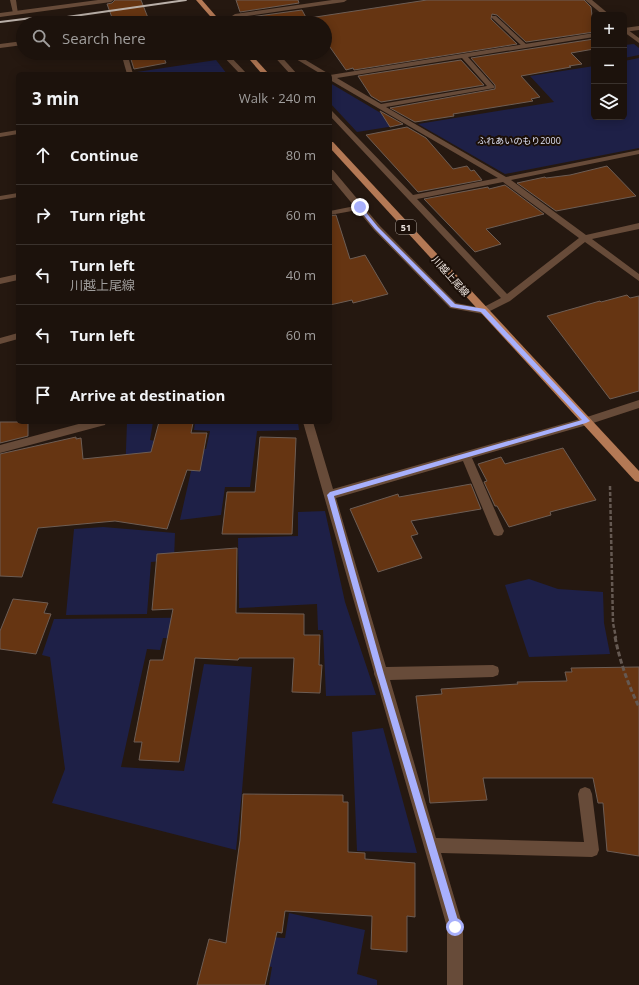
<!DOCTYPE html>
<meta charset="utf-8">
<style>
:root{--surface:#1c120c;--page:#29201a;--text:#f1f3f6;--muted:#a09e9d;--line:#3a322d}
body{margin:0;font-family:"Open Sans","Noto Sans JP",sans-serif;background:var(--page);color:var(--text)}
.controls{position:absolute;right:12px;top:12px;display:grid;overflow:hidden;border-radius:6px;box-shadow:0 2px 10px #0003}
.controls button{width:36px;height:36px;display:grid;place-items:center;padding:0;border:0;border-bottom:1px solid var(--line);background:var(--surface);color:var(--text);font:20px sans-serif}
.stop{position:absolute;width:12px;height:12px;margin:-9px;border:3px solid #a8b0fc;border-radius:50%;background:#fff}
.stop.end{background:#a8b0fc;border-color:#fff;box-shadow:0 1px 4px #0008}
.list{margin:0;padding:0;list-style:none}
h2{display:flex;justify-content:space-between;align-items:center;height:52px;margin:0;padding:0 16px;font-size:17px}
h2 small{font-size:13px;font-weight:400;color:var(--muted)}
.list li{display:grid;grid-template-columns:26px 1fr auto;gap:12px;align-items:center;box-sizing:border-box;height:60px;padding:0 16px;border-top:1px solid var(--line)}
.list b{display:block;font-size:15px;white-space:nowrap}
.list p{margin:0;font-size:13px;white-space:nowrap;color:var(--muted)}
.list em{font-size:13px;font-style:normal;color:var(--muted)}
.icon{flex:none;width:22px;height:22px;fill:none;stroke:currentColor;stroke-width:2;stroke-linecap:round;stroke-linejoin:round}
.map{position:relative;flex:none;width:639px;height:985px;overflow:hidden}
.search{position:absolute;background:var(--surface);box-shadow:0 2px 10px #0003;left:16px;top:16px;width:316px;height:44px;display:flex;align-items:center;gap:10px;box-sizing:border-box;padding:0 14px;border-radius:22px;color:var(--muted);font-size:15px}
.panel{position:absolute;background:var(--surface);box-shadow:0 2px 10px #0003;left:16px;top:72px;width:316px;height:352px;border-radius:6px}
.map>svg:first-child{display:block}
</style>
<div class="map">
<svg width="639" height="985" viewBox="0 0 639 985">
<rect width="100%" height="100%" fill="#251810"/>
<g fill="#1e2047">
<path d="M634,44l5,4v7l-15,3v-13z"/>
<path d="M639,58v90l-134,26 -87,-50 136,-22 -24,-26 64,-10v51h30v-56z"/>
<path d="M216,60l11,14h-89l-1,-2z"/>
<path d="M330,83l71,42 -44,7 -27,-29z"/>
<path d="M127,422h26l-3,18 11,2 -8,33 -28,2z"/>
<path d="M195,422h28v2l12,-2h63l1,8 -42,1 -7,56h-25l-4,28 -41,5 16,-71h10l4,-18 -16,-1z"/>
<path d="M325,511l20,91 31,93 -50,1 -3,-66h-5l-1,-26 -78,4 -1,-70 60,-2v-24z"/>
<path d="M103,527l72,6 -1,27 -23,2 -4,52 -81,1 8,-86z"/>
<path d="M529,579l29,10 45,3 1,31 6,31 -81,3 -24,-72z"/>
<path d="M244,617l-54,22 -27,-1 -3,12 -13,-1 -26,118 63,4 20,-107 48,3 -10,124 -6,59 -184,-47 13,-34 -15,-112 -8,-2 12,-36z"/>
<path d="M383,728l34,125 -60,-2 -5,-119z"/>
<path d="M289,913l76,17 -8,44 20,6v5h-108l3,-18 -15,-4 13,-26 15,1z"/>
</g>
<g fill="#663512" stroke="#6d5d54">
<path d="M115,0h26l9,23h-36l-7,-19 5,-1z"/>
<path d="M236,0h62l1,3 -59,9z"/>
<path d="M427,0h157l7,7 3,25 -68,10 -29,-27 -5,-1 -1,5 26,25 -163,26 -1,-2 -7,2 -21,-30v-17h-12l-4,-5z"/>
<path d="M302,10l7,13h-61l-5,-5z"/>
<path d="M594,39v10l-23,4 11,11 -13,2 2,1 -50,9 19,21 -9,2 2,2 -80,13 1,2 -39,6 -25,-14 105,-19v-4l-24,-27z"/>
<path d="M129,53h33l4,10 -32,6z"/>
<path d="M461,60l23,25 -103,17 -10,-6 -13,-20z"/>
<path d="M380,111l23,13 -13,3z"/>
<path d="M407,127l19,11 27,31 14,-3 4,5 3,-1 8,10 -64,12 -52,-57z"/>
<path d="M607,166l29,30 -80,15 -39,-28 28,-6 1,1 24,-3z"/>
<path d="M505,185l39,29 -58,15 15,15 -26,8 -51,-53 64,-12 1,2z"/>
<path d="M336,215l14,44 15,-4 23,39 -35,9 -1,-3 -22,5v-89z"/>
<path d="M627,295l3,3 9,-2v95l-29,8 -63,-83 53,-15 1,1z"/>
<path d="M0,422h28v14l-28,7z"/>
<path d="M159,422l34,1 -2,10h16l-7,38 -13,-1 -20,59 -52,-8 -77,7 -16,49 -22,-1v-122l76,-17v2l5,-1 2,21 68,-7z"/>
<path d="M260,437l36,1 -4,96h-70l5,-42h28z"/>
<path d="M563,448l33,52 -46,12 1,3 -42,12 -12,-21h-2l-11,-24 3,-1 -9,-17 23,-7 4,7z"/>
<path d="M471,484l10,25 -70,12 7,13 -7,2 11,22 -44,14 -28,-63 48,-15 1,3z"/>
<path d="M237,548l-1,65 68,1v21h16l-1,30h3l-2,28 -28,-1 2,-34h-55l-1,2 -43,-2 -16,104 -40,-2 3,-18h-8l16,-82h13l10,-51 -21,1 5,-56z"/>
<path d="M13,599l35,4 -4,10 7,1 -15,40 -36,-5v-18z"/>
<path d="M639,667v189l-32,-5 -4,-48h-5l-5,-25h-110l4,22 -57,3 -14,-107 26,-2 -1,-5 77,-5 -1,-2 50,-1 -2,-9h7l-1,-4z"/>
<path d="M243,794l100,1v7h5v50l17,1v6l50,4v54l-8,-1v36l-36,-3 1,-33 -87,-5 -3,22 -5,-1 -12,53h-68l12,-46 17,4 14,-103z"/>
</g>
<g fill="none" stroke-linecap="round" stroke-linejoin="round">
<path stroke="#655952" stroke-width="2.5" stroke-dasharray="4 2" stroke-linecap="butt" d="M610,486l3,137 3,15"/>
<path stroke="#655952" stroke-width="3" stroke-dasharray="5 2.5" stroke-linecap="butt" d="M615,637c5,25 13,47 24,70"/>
<g fill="#674b39" fill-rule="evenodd">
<path d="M10,0h6l2,14 -5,-1z"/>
<path d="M492,16h4l31,29v2h-4l-31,-29z"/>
<path d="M639,26v4l-15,2v-4z"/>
<path d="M121,53h6l6,21h-6z"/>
<path d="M18,130v4l-18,3v-4z"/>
<path d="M18,193v4l-18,3v-4z"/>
<path d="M360,205l4,2 -1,2 -33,6v-4z"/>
<path d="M18,274v6l-18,4v-6z"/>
<path d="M18,333v6l-18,5v-6z"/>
<path d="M639,400v8l-52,17 -115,33 32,73 -2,4 -4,1 -4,-1 -2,-4 -29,-70 -127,37 50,169 107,-2 5,2 1,4 -1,4 -5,2 -103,3 46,158 148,4 -6,-48 2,-5 5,-2 5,2 2,5 7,56 -2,5 -5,2 -151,-4 22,74v58h-16v-58l-71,-248 -2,-5v-2l-71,-250h10l20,67 254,-72z"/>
<path d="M86,422h20l-1,3 -4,1 -101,27v-8z"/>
</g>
<g fill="#674b39" fill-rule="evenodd">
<path d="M98,0h16l-3,2 -111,15v-4z"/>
<path d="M332,0h15l-3,2 -104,15 6,6h-7l-7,-7 3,-2z"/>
<path d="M585,0h7l18,15h-7z"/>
<path d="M624,27l15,11v5l-15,-11z"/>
<path d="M594,33v4l-126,20 26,29v2l-108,19 120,70 133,-27v4l-128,26 75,55 53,-12v6l-47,10 47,35v7l-54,-39 -75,59 -24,12 -3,1 -33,-6 -76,-78 -44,-53v-7h3l47,56 76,77 26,5 19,-10 -171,-182v-6l2,1 81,84 85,-17 -168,-98v-5zM462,58l25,28 -106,18 -44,-26zM503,182l76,56 -72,56 -90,-95z"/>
<path d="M23,41v4l-23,3v-4z"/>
<path d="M220,53h7l20,21h-7z"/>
<path d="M271,53h7l19,21h-7z"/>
<path d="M286,53h8l35,21h-8z"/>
</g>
<g fill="#b47955" fill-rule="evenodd">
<path d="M196,0h6l20,23h-6z"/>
<path d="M244,53h6l19,21h-7z"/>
<path d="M330,142h3l306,329v11l-4,-1 -305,-333z"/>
</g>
<g stroke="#b9afa8" stroke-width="2">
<path d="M0,22l32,-4"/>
<path d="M25,23l161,-23"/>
</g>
</g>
<path fill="#a8b0fc" d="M360,205l18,22 77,77 30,5 105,112 -4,2 -252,73 50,178 76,253 -1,4 -4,1 -3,-1 -1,-4 -74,-253 -50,-179 3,-3 252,-72 -101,-108 -30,-5 -76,-78 -18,-22z"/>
<g text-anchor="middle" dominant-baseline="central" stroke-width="4" stroke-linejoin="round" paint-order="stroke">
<g font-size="9" fill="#dee2f5" stroke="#1b0f08">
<text x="519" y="140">ふれあいのもり2000</text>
</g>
<rect fill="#1b0f08" stroke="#ada39c" stroke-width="1" x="396" y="220" width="20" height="14" rx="3"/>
<g font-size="9" font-weight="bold" fill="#ebe2dc">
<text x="406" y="227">51</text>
</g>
<g font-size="10" fill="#ebe2dc" stroke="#1b0f08">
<text transform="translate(451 276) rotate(48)">川越上尾線</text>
</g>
</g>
</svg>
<div class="controls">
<button>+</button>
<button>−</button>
<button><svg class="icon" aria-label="layers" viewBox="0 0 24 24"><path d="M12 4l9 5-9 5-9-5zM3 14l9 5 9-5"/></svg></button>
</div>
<div class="stop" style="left:455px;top:927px"></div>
<div class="stop end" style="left:360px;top:207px"></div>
<div class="search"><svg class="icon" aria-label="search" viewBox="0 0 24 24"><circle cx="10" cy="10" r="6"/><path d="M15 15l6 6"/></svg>Search here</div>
<section class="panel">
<h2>3 min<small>Walk · 240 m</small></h2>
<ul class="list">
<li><svg class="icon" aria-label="ahead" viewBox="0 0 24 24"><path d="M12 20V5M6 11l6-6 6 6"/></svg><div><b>Continue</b></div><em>80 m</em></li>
<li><svg class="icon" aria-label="right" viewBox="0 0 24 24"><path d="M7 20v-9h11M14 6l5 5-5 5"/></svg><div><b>Turn right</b></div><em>60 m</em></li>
<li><svg class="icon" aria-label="left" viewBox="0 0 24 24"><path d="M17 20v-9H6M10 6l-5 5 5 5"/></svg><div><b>Turn left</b><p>川越上尾線</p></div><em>40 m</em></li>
<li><svg class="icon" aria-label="left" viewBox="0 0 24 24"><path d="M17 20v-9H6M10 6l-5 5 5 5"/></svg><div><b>Turn left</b></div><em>60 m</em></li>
<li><svg class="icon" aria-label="arrive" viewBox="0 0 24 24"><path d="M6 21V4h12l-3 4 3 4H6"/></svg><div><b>Arrive at destination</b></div></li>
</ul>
</section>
</div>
